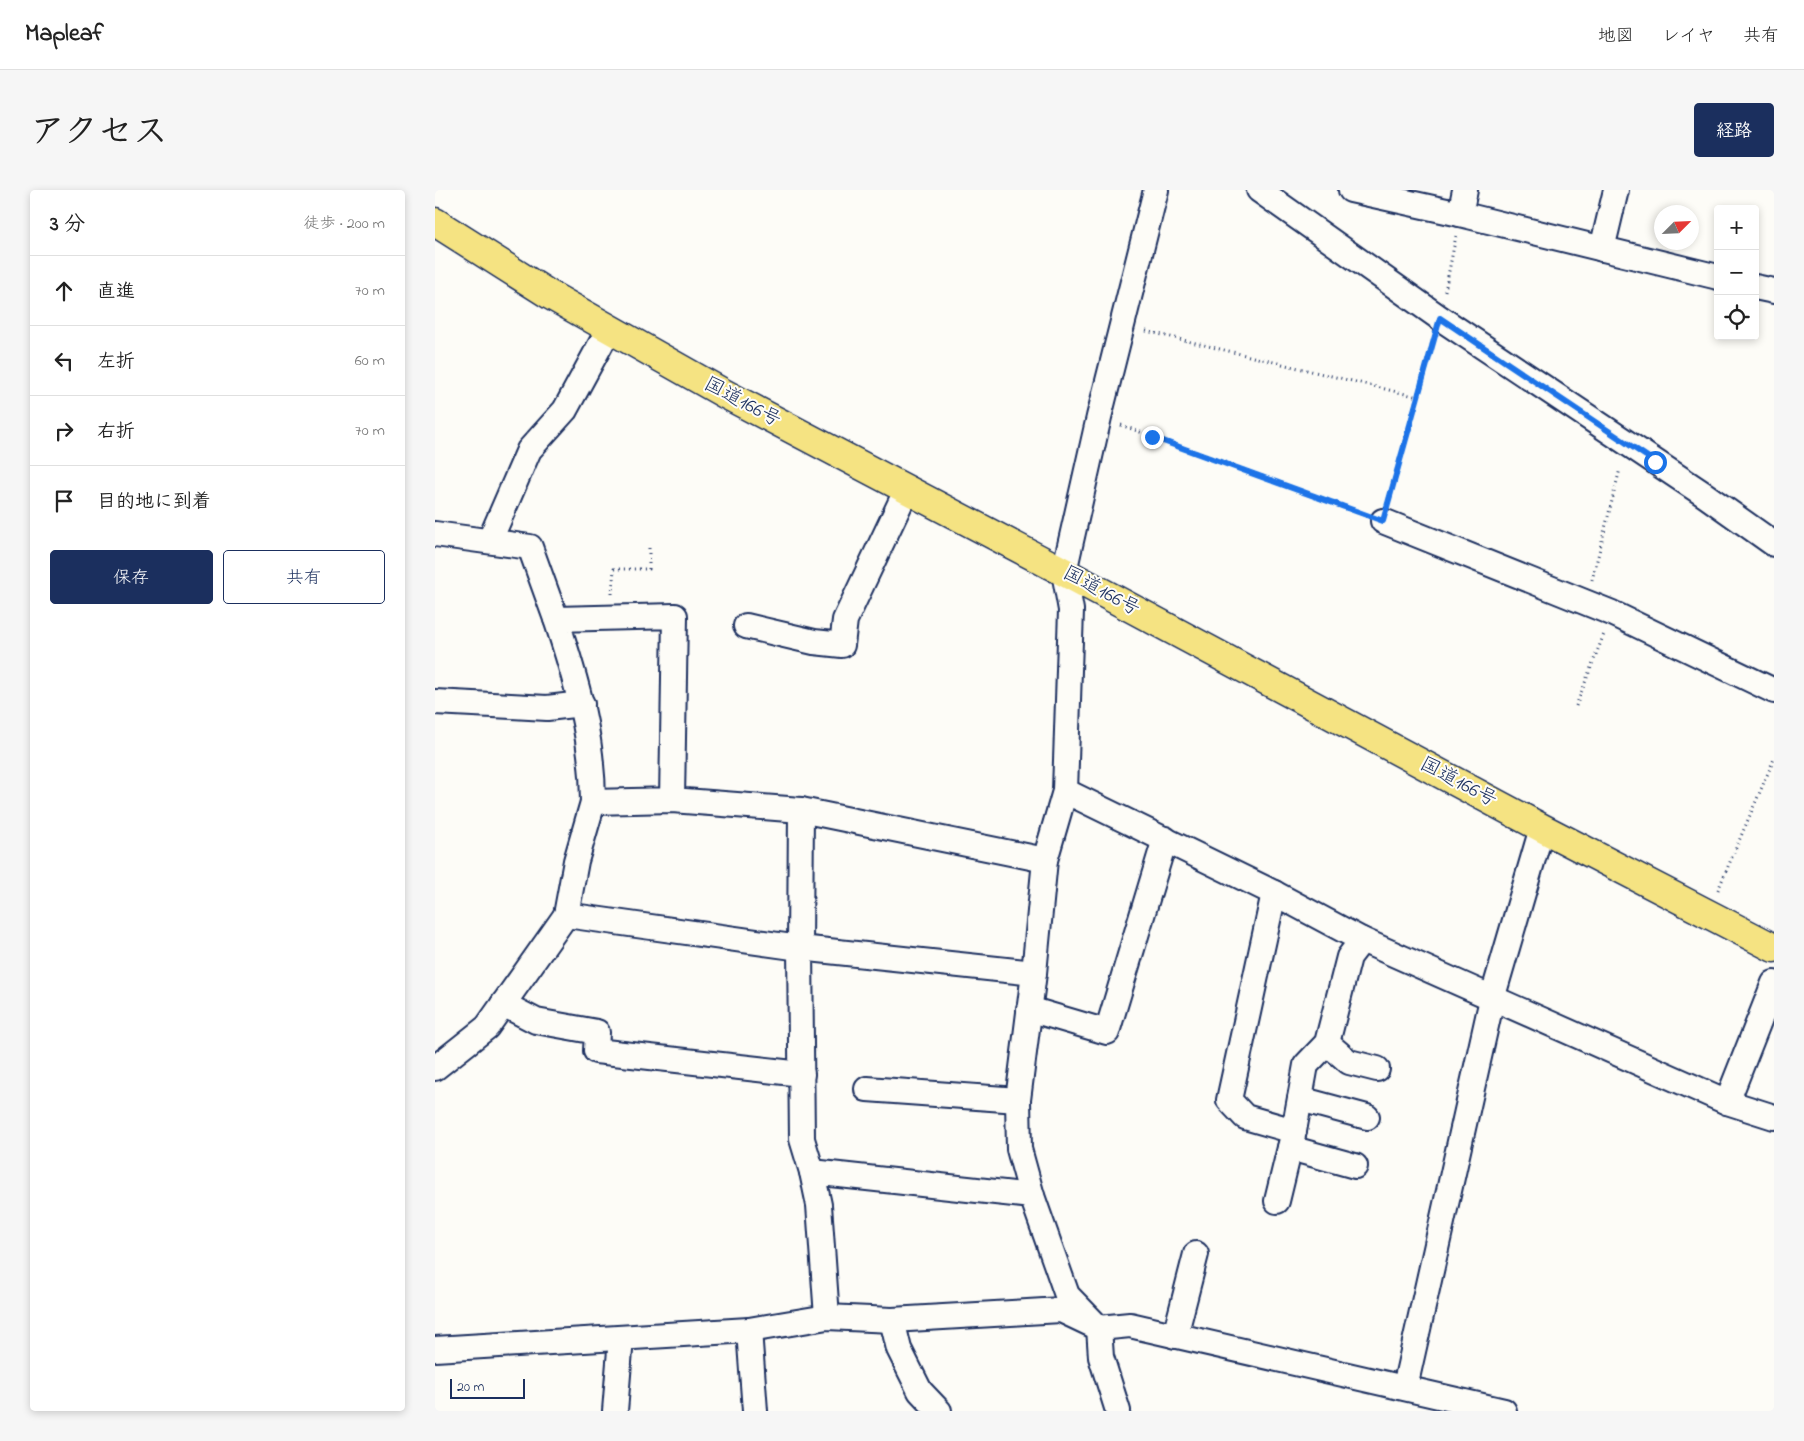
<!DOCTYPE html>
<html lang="ja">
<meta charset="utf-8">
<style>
:root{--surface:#fff;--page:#f6f6f6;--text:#222;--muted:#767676;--line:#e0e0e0;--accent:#1b2f5e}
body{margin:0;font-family:"Indie Flower","Klee One",sans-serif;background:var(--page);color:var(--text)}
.controls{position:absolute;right:15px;top:15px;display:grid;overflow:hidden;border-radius:5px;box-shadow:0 2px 8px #0003}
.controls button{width:45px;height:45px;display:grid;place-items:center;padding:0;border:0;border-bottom:1px solid var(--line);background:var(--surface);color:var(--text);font:25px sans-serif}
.compass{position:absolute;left:1219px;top:15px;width:45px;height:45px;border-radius:50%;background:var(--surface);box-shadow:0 2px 8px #0003;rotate:66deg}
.scale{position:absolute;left:15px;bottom:12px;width:75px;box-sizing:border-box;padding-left:5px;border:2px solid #1b2f5e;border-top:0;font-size:14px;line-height:18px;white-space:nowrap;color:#1b2f5e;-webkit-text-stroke:4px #fdfcf7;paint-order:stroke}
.stop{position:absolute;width:15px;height:15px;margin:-11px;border:4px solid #1a73e8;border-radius:50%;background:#fff}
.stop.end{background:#1a73e8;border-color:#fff;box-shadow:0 1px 5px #0008}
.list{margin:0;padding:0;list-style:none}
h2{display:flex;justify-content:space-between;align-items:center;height:65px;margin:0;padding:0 20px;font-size:21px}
h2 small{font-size:16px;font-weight:400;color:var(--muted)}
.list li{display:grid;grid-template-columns:32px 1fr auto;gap:15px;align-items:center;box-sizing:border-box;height:70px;padding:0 20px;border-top:1px solid var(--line)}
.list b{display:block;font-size:19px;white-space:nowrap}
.list em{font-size:16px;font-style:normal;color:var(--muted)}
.actions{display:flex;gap:10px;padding:15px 20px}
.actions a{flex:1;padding:11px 0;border:1px solid var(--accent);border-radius:5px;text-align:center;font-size:18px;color:var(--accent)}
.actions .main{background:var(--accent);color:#fff}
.icon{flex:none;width:28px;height:28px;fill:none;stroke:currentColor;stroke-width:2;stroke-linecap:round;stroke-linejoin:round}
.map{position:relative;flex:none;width:1339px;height:1221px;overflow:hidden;border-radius:5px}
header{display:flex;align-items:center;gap:30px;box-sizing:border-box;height:70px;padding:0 25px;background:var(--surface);border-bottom:1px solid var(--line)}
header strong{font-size:24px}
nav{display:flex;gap:28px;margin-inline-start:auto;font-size:18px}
.intro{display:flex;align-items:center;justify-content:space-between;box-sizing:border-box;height:120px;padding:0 30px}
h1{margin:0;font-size:35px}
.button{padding:12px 22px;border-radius:5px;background:var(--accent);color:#fff;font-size:18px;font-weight:700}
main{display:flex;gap:30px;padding:0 30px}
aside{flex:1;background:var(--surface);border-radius:5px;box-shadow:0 2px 8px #0003}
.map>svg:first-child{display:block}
</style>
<header>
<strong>Mapleaf</strong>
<nav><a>地図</a><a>レイヤ</a><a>共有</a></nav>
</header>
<div class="intro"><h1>アクセス</h1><a class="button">経路</a></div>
<main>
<aside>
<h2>3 分<small>徒歩 · 200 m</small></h2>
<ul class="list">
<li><svg class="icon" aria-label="ahead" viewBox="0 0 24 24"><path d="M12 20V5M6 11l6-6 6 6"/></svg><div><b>直進</b></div><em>70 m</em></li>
<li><svg class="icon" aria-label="left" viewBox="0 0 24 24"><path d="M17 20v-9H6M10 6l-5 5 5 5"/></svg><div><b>左折</b></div><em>60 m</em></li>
<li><svg class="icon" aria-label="right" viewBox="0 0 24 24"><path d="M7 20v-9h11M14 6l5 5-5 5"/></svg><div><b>右折</b></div><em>70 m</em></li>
<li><svg class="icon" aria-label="arrive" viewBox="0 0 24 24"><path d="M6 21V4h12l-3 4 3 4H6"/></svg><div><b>目的地に到着</b></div></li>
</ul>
<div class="actions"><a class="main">保存</a><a>共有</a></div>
</aside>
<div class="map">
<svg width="1339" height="1221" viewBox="0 0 1339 1221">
<rect width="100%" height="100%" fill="#fdfcf7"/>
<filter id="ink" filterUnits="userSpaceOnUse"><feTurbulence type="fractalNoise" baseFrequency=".02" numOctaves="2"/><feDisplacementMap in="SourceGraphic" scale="10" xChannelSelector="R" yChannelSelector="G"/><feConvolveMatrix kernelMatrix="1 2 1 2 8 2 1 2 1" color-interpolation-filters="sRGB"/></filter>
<g filter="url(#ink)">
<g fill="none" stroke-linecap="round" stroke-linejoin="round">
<defs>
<g id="minor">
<path d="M824,0l181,128 265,177 69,49"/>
<path d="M916,0l109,24 258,63"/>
<path d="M1025,24l5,-24"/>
<path d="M1167,59l14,-59"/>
<path d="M1320,97l19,4"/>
<path d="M948,331l229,92 162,78"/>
<path d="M0,344l95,13 26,72"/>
<path d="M55,350l39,-90 36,-40 44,-81"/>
<path d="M311,436l68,16 28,3 3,-25 62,-131"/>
<path d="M0,512l112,6 35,-4"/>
<path d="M630,601l209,102 88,47 365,162 47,15"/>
<path d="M237,610l3,-184 -119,3c20,60 37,118 37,183l79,-2 129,10"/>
<path d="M158,612l-17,59 -10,54 234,33 1,-138 244,50"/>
<path d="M839,703l-45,207 16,17 49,14 12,-66 21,-22 22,-86 13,-17"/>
<path d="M68,814l33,17 61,11 -1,19 206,23"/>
<path d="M594,819l78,23 58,-193"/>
<path d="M892,853l22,19 28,7"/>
<path d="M0,878l52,-41 79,-112"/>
<path d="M432,899l151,11"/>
<path d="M865,909l67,18"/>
<path d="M1292,912l47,-119"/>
<path d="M855,958l65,18"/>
<path d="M377,982l-10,-33 -2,-191 234,25"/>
<path d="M842,1011l17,-70"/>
<path d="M392,1127l-8,-112 -7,-33 220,24"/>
<path d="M457,1130l7,29 21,42 19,20"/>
<path d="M314,1140l6,81"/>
<path d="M740,1146l21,-82"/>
<path d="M0,1159l314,-19 78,-13 65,3 169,-10 38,18 31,-3 374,86"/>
<path d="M970,1197l87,-388 50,-171"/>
<path d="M180,1221l6,-73"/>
<path d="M683,1221l-17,-54 -2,-29 -32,-33 -35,-99 -13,-47 -1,-49 16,-127 11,-113 20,-69 6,-181 -7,-38 35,-155 57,-227"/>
</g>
<path id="highway" d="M0,32l115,73 175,99 339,178 478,256 232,120"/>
</defs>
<use href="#minor" stroke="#1b2f5e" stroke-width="28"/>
<use href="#highway" stroke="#1b2f5e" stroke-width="31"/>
<g stroke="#1b2f5e" stroke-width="3" stroke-dasharray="1 4" stroke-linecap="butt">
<path d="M1010,101l11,-55"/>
<path d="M711,141l272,66"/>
<path d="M686,235l240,88"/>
<path d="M954,309l44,-158"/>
<path d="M1157,390l28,-111"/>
<path d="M177,404l2,-25h35v-25"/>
<path d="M1141,516l28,-72"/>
<path d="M1283,700l56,-131"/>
</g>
<use href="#minor" stroke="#fdfcf7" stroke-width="24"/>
<use href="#highway" stroke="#f5e382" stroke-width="28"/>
</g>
</g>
<g fill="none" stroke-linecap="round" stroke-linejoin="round" filter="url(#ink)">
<path stroke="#1a73e8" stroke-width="6" d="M717,247l231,84 57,-203 215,144"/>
</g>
<g text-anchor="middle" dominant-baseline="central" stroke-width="4" stroke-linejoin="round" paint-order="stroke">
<g font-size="20" fill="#1b2f5e" stroke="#fdfcf7">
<text transform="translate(307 213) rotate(28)">国道166号</text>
<text transform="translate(666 402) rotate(28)">国道166号</text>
<text transform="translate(1023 593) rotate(28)">国道166号</text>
</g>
</g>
</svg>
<div class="controls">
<button>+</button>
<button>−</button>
<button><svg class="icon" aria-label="locate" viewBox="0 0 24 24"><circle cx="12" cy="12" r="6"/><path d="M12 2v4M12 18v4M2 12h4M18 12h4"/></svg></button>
</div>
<svg class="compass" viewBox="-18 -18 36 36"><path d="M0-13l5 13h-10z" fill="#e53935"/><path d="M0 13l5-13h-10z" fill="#767676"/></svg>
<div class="scale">20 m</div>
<div class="stop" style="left:1220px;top:272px"></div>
<div class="stop end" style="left:717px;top:247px"></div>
</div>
</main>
